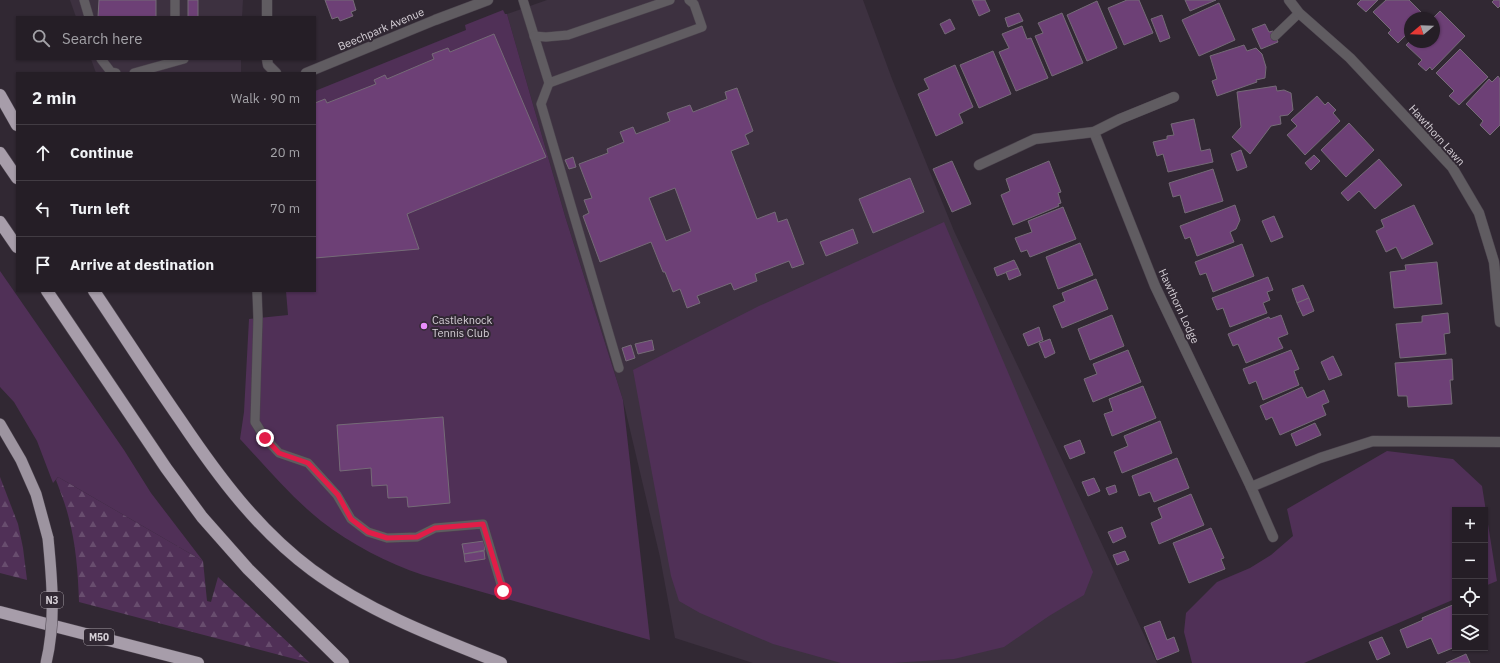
<!DOCTYPE html>
<meta charset="utf-8">
<style>
:root{--surface:#251e26;--page:#2d272e;--text:#f1f3f6;--muted:#a3a2a7;--line:#423c43}
body{margin:0;font-family:"IBM Plex Sans",sans-serif;background:var(--page);color:var(--text)}
.controls{position:absolute;right:12px;bottom:12px;display:grid;overflow:hidden;border-radius:0px;box-shadow:0 1px 3px #0004}
.controls button{width:36px;height:36px;display:grid;place-items:center;padding:0;border:0;border-bottom:1px solid var(--line);background:var(--surface);color:var(--text);font:20px sans-serif}
.compass{position:absolute;left:1404px;top:12px;width:36px;height:36px;border-radius:50%;background:var(--surface);box-shadow:0 1px 3px #0004;rotate:251deg}
.stop{position:absolute;width:12px;height:12px;margin:-9px;border:3px solid #e11d48;border-radius:50%;background:#fff}
.stop.end{background:#e11d48;border-color:#fff;box-shadow:0 1px 4px #0008}
.list{margin:0;padding:0;list-style:none}
h2{display:flex;justify-content:space-between;align-items:center;height:52px;margin:0;padding:0 16px;font-size:17px}
h2 small{font-size:13px;font-weight:400;color:var(--muted)}
.list li{display:grid;grid-template-columns:26px 1fr auto;gap:12px;align-items:center;box-sizing:border-box;height:56px;padding:0 16px;border-top:1px solid var(--line)}
.list b{display:block;font-size:15px;white-space:nowrap}
.list em{font-size:13px;font-style:normal;color:var(--muted)}
.icon{flex:none;width:22px;height:22px;fill:none;stroke:currentColor;stroke-width:2;stroke-linecap:round;stroke-linejoin:round}
.map{position:relative;flex:none;width:1500px;height:663px;overflow:hidden}
.search{position:absolute;background:var(--surface);box-shadow:0 1px 3px #0004;left:16px;top:16px;width:300px;height:44px;display:flex;align-items:center;gap:10px;box-sizing:border-box;padding:0 14px;border-radius:0px;color:var(--muted);font-size:15px}
.panel{position:absolute;background:var(--surface);box-shadow:0 1px 3px #0004;left:16px;top:72px;width:300px;height:220px;border-radius:0px}
.map>svg:first-child{display:block}
</style>
<div class="map">
<svg width="1500" height="663" viewBox="0 0 1500 663">
<defs>
<pattern id="forest-firs" width="22" height="20" patternUnits="userSpaceOnUse"><rect width="22" height="20" fill="#503057"/><path d="M5 1l3.5 6h-7zM16 11l3.5 6h-7z" fill="#684d6e"/></pattern>
</defs>
<rect width="100%" height="100%" fill="#312833"/>
<g fill="#3d3140">
<path d="M70,0h173l-1,17h-166z"/>
<path d="M547,0h316l29,79 62,152 146,309 57,123h-404l-78,-25 -15,-81 -37,-157 -58,-184 -58,-202z"/>
<path d="M91,59h150v14h-145z"/>
</g>
<g fill="#503057">
<path d="M503,10l2,4h2l58,202 58,184 27,240 -227,-65c-36,-12 -72,-31 -102,-54 -30,-24 -55,-54 -81,-82l4,-27 5,-93 39,-4 -2,-24h29v-200l151,-61 -1,-5z"/>
<path d="M944,222l149,350 -9,23 -35,21 -45,31 -50,12 -62,4h-51l-68,-19 -73,-31 -21,-12 -8,-25 -38,-206 126,-64z"/>
<path d="M0,271l124,179 27,43 52,68 -145,-84 -5,6 -16,-42 -23,-39 -14,-15z"/>
<path d="M1387,451l66,8 29,27 15,95 -12,5v-76h-30v89l-151,64h-112l-8,-31 2,-19 31,-31 33,-14 21,-13 22,-19 -6,-27z"/>
</g>
<g fill="url(#forest-firs)">
<path d="M0,477l18,47 5,24 4,32 -27,-7z"/>
<path d="M58,477l145,84 4,40 4,1 7,-25 92,86 -231,-61c-1,-30 -3,-58 -11,-87 -3,-12 -8,-24 -12,-35z"/>
</g>
<g fill="#6d4076" stroke="#756b77" fill-rule="evenodd">
<path d="M99,0h57v17h-58z"/>
<rect x="188" y="0" width="10" height="17"/>
<path d="M325,0h28l3,10 -5,2 2,4 -13,5 -2,-4 -6,2z"/>
<path d="M972,0h13l5,11 -11,5z"/>
<path d="M1127,0h12l14,33 -29,12 -16,-37z"/>
<path d="M1185,0h31l-26,11z"/>
<path d="M1361,0h17l-12,12 -9,-8z"/>
<path d="M1386,0h23l16,16 -2,2h-13v13l-12,12 -10,-10 3,-3 -18,-18z"/>
<path d="M1494,0h6v6l-2,2 -6,-6z"/>
<path d="M1097,1l20,47 -30,13 -20,-46z"/>
<path d="M1219,3l16,37 -36,16 -17,-36z"/>
<path d="M1440,11l25,25 -33,34 -2,-3 -4,4 -8,-7 4,-4 -16,-15 4,-4 24,1 -1,-24z"/>
<path d="M1019,13l4,8 -15,6 -3,-9z"/>
<path d="M1062,13l21,50 -31,13 -17,-40 8,-3 -5,-10z"/>
<path d="M1162,15l8,23 -10,4 -9,-23z"/>
<path d="M950,19l5,10 -10,5 -5,-10z"/>
<path d="M1265,24l4,8 4,-1 5,11 -17,7 -9,-20z"/>
<path d="M1022,26l5,13 4,-1 17,40 -32,13 -17,-39 10,-4 -7,-14z"/>
<path d="M494,34l52,123 -139,57 12,35 -104,9v-155l10,-4 2,4 49,-19 -2,-4 11,-5 2,4 47,-20 -2,-5 16,-6 2,4z"/>
<path d="M1244,45l3,6 9,-3 6,6 4,13 -1,11 -9,2 1,2 -40,14 -5,-15 5,-2 -7,-23z"/>
<path d="M1460,49l28,28 -29,28 -10,-9 5,-5 -18,-18z"/>
<path d="M993,51l18,43 -32,14 -19,-43z"/>
<path d="M955,65l18,42 -14,7 4,9 -27,13 -18,-42 11,-5 -5,-10z"/>
<path d="M1498,76l2,3v46l-10,10 -10,-10 3,-4 -17,-17 23,-25 3,3z"/>
<path d="M1276,86l1,5 7,-1 7,3 2,17 -5,5 -8,1 1,8 -10,2 -21,28 -18,-17 9,-10 -4,-35z"/>
<path d="M737,88l16,43 -8,4 4,9 -18,7 26,68 18,-7 3,10 9,-3 17,45 -12,4 -3,-7 -34,13 2,7 -23,9 -3,-7 -34,13 3,7 -13,5 -7,-19 -7,3 -8,-20h-2l-12,-30 -51,20 -17,-46 6,-3 -5,-13 8,-2 -13,-34 29,-11 -1,-4 17,-7 -4,-10 13,-5 3,7 34,-13 -3,-8 23,-8 3,7 34,-13 -2,-7zM675,188l16,43 -25,10 -17,-43z"/>
<path d="M1317,96l8,9 3,-3 8,8 -3,3 7,8 -35,34 -18,-20 10,-9 -6,-6z"/>
<path d="M1194,119l7,32 9,-2 3,13 -45,10 -5,-18 -6,2 -4,-14 14,-3v-3l7,-1 -3,-11z"/>
<path d="M1349,123l25,27 -28,27 -25,-27z"/>
<path d="M1241,150l6,17 -10,4 -6,-17z"/>
<path d="M1314,155l6,6 -9,9 -6,-7z"/>
<path d="M573,157l3,10 -7,2 -4,-9z"/>
<path d="M1379,159l23,26 -27,24 -16,-18 -11,10 -7,-8z"/>
<path d="M952,161l19,43 -19,8 -19,-43z"/>
<path d="M1049,161l12,31 -3,1 3,10 -3,1 1,2 -46,19 -12,-30 9,-4 -4,-12z"/>
<path d="M1213,169l10,32 -38,12 -5,-18 -7,2 -4,-14z"/>
<path d="M910,178l14,34 -51,21 -14,-34z"/>
<path d="M1235,205l5,15 -4,9 -6,3 4,10 -37,14 -7,-19 -5,2 -5,-13z"/>
<path d="M1414,205l19,39 -31,15 -6,-12 -10,5 -10,-21 8,-4 -3,-7z"/>
<path d="M1063,207l13,32 -46,18 -3,-7 -6,2 -6,-14 17,-6 -4,-11z"/>
<path d="M1274,216l9,21 -12,5 -9,-21z"/>
<path d="M853,229l5,14 -32,13 -6,-14z"/>
<path d="M1080,243l13,32 -35,14 -12,-32z"/>
<path d="M1242,244l12,32 -41,16 -7,-19 -6,2 -5,-13z"/>
<path d="M1014,260l4,8 -21,8 -3,-8z"/>
<path d="M1437,262l5,42 -48,4 -4,-36 16,-2 -1,-5z"/>
<path d="M1018,268l3,7 -12,5 -3,-8z"/>
<path d="M1268,277l5,13 -6,2 3,8 -7,3 4,10 -37,14 -7,-19 -6,2 -5,-12z"/>
<path d="M1096,279l12,30 -46,19 -9,-22 12,-5 -3,-8z"/>
<path d="M1303,285l6,13 -12,5 -5,-14z"/>
<path d="M1309,298l5,13 -11,5 -6,-13z"/>
<path d="M1448,313l2,20 -6,1 2,20 -46,4 -4,-34 26,-2v-6z"/>
<path d="M1112,315l12,31 -34,14 -12,-31z"/>
<path d="M1281,315l7,19 -10,4 5,10 -37,15 -8,-19 -5,2 -5,-12 41,-17 1,2z"/>
<path d="M1039,327l4,13 -15,6 -5,-12z"/>
<path d="M1050,339l5,14 -10,5 -6,-15z"/>
<path d="M652,340l2,10 -16,4 -3,-10z"/>
<path d="M631,345l4,13 -9,3 -4,-13z"/>
<path d="M1128,350l13,32 -48,20 -9,-23 13,-5 -4,-10z"/>
<path d="M1291,350l8,19 -5,2 5,14 -36,15 -7,-19 -7,3 -6,-15z"/>
<path d="M1333,356l9,19 -13,5 -8,-18z"/>
<path d="M1452,359l1,21h-3l2,24 -44,3 -1,-11h-9l-3,-33z"/>
<path d="M1143,386l13,32 -44,18 -8,-22 9,-3 -4,-12z"/>
<path d="M1302,387l5,11 17,-8 5,12 -7,3 4,10 -46,20 -8,-18 -6,3 -6,-14z"/>
<path d="M443,417l7,86 -42,4 -1,-10 -19,1 -1,-13 -15,1 -1,-18 -31,3 -3,-46z"/>
<path d="M1160,421l12,32 -50,20 -8,-21 14,-6 -4,-10z"/>
<path d="M1315,423l6,12 -25,11 -5,-12z"/>
<path d="M1080,440l5,13 -15,6 -6,-13z"/>
<path d="M1177,458l12,30 -35,14 -4,-10 -11,4 -7,-20z"/>
<path d="M1094,478l6,13 -12,5 -6,-14z"/>
<path d="M1115,485l2,7 -8,3 -3,-7z"/>
<path d="M1191,494l13,31 -45,19 -8,-21 11,-5 -4,-10z"/>
<path d="M1122,527l4,10 -13,6 -5,-11z"/>
<path d="M1211,528l13,30 -3,1 4,10 -36,14 -16,-40z"/>
<path d="M484,541l1,9 -21,4 -2,-10z"/>
<path d="M484,551l1,8 -20,3 -1,-8z"/>
<path d="M1125,551l4,9 -12,5 -4,-10z"/>
<path d="M1455,604v43l-17,7 -7,-16 -24,10 -7,-18 23,-10 -1,-2z"/>
<path d="M1160,621l7,19 7,-3 5,14 -22,9 -13,-33z"/>
<path d="M1382,637l8,17 -13,6 -8,-18z"/>
<path d="M1466,654l4,9h-24z"/>
</g>
<g fill="none" stroke-linecap="round" stroke-linejoin="round">
<defs>
<g id="service">
<path d="M84,0l5,17"/>
<path d="M523,0l26,83 153,-56 -8,-23 -5,-4"/>
<path d="M175,17v-17"/>
<path d="M534,36l12,1 22,-2 102,-35"/>
<path d="M1275,36l24,-23"/>
<path d="M101,59l10,13 5,1"/>
<path d="M134,73l50,-14"/>
<path d="M549,83l-8,21 78,264"/>
<path d="M257,291l1,27 -3,104 10,16 14,15 29,10 29,32 14,24 17,13 19,6 30,-1 18,-9 48,-4 20,67"/>
</g>
<g id="minor">
<path d="M1289,0l10,13 51,45 102,109 27,46 15,49 6,60"/>
<path d="M267,17v-17"/>
<path d="M267,59l1,6 8,8"/>
<path d="M306,73l129,-53 53,-20"/>
<path d="M1094,132l61,154 96,201 22,50"/>
<path d="M979,165l56,-26 59,-7 26,-13 54,-22"/>
<path d="M1251,487l69,-29 53,-17 127,1"/>
</g>
<path id="trunk" d="M0,424l21,36 15,34 12,44"/>
<g id="motorway">
<path d="M0,95l17,30"/>
<path d="M0,153l17,25"/>
<path d="M0,222l17,25"/>
<path d="M47,291l119,177 36,49 46,52 95,94"/>
<path d="M94,291c29,43 57,87 87,130 37,55 77,109 131,149 57,42 123,67 189,93"/>
<path d="M0,612l198,51"/>
</g>
</defs>
<use href="#service" stroke="#4b434d" stroke-width="10"/>
<use href="#minor" stroke="#4b434d" stroke-width="11"/>
<use href="#trunk" stroke="#4b434d" stroke-width="12"/>
<use href="#motorway" stroke="#4b434d" stroke-width="13"/>
<use href="#service" stroke="#605c61" stroke-width="9"/>
<use href="#minor" stroke="#605c61" stroke-width="10"/>
<use href="#trunk" stroke="#9d94a0" stroke-width="11"/>
<use href="#motorway" stroke="#a79daa" stroke-width="12"/>
<defs>
<path id="trunk-bridge" d="M46,663c10,-41 6,-84 2,-125"/>
</defs>
<use href="#trunk-bridge" stroke="#4b434d" stroke-width="12" stroke-linecap="butt"/>
<use href="#trunk-bridge" stroke="#9d94a0" stroke-width="11"/>
</g>
<g fill="none" stroke-linecap="round" stroke-linejoin="round">
<path stroke="#e11d48" stroke-width="5" d="M265,438l14,15 29,10 30,32 13,24 17,13 19,6 30,-1 18,-9 48,-4 20,67"/>
</g>
<circle fill="#ea8dfd" stroke="#312833" stroke-width="1.5" cx="424" cy="326" r="4"/>
<g text-anchor="middle" dominant-baseline="central" stroke-width="4" stroke-linejoin="round" paint-order="stroke">
<g fill="#312833" stroke="#a49da5" stroke-width="1">
<rect x="41" y="592" width="22" height="16" rx="3"/>
<rect x="84" y="629" width="30" height="16" rx="3"/>
</g>
<g font-size="10" font-weight="bold" fill="#d5cfd6">
<text x="52" y="600">N3</text>
<text x="99" y="637">M50</text>
</g>
<g font-size="11" fill="#d5cfd6" stroke="#312833">
<text transform="translate(381 29) rotate(-23)">Beechpark Avenue</text>
<text transform="translate(1437 135) rotate(48)">Hawthorn Lawn</text>
<text transform="translate(1179 306) rotate(65)">Hawthorn Lodge</text>
</g>
<g font-size="11" fill="#d5cfd6" stroke="#312833" text-anchor="start">
<text x="432" y="320">Castleknock<tspan x="432" dy="13">Tennis Club</tspan></text>
</g>
</g>
</svg>
<div class="controls">
<button>+</button>
<button>−</button>
<button><svg class="icon" aria-label="locate" viewBox="0 0 24 24"><circle cx="12" cy="12" r="6"/><path d="M12 2v4M12 18v4M2 12h4M18 12h4"/></svg></button>
<button><svg class="icon" aria-label="layers" viewBox="0 0 24 24"><path d="M12 4l9 5-9 5-9-5zM3 14l9 5 9-5"/></svg></button>
</div>
<svg class="compass" viewBox="-18 -18 36 36"><path d="M0-13l5 13h-10z" fill="#e53935"/><path d="M0 13l5-13h-10z" fill="#a3a2a7"/></svg>
<div class="stop" style="left:503px;top:591px"></div>
<div class="stop end" style="left:265px;top:438px"></div>
<div class="search"><svg class="icon" aria-label="search" viewBox="0 0 24 24"><circle cx="10" cy="10" r="6"/><path d="M15 15l6 6"/></svg>Search here</div>
<section class="panel">
<h2>2 min<small>Walk · 90 m</small></h2>
<ul class="list">
<li><svg class="icon" aria-label="ahead" viewBox="0 0 24 24"><path d="M12 20V5M6 11l6-6 6 6"/></svg><div><b>Continue</b></div><em>20 m</em></li>
<li><svg class="icon" aria-label="left" viewBox="0 0 24 24"><path d="M17 20v-9H6M10 6l-5 5 5 5"/></svg><div><b>Turn left</b></div><em>70 m</em></li>
<li><svg class="icon" aria-label="arrive" viewBox="0 0 24 24"><path d="M6 21V4h12l-3 4 3 4H6"/></svg><div><b>Arrive at destination</b></div></li>
</ul>
</section>
</div>
